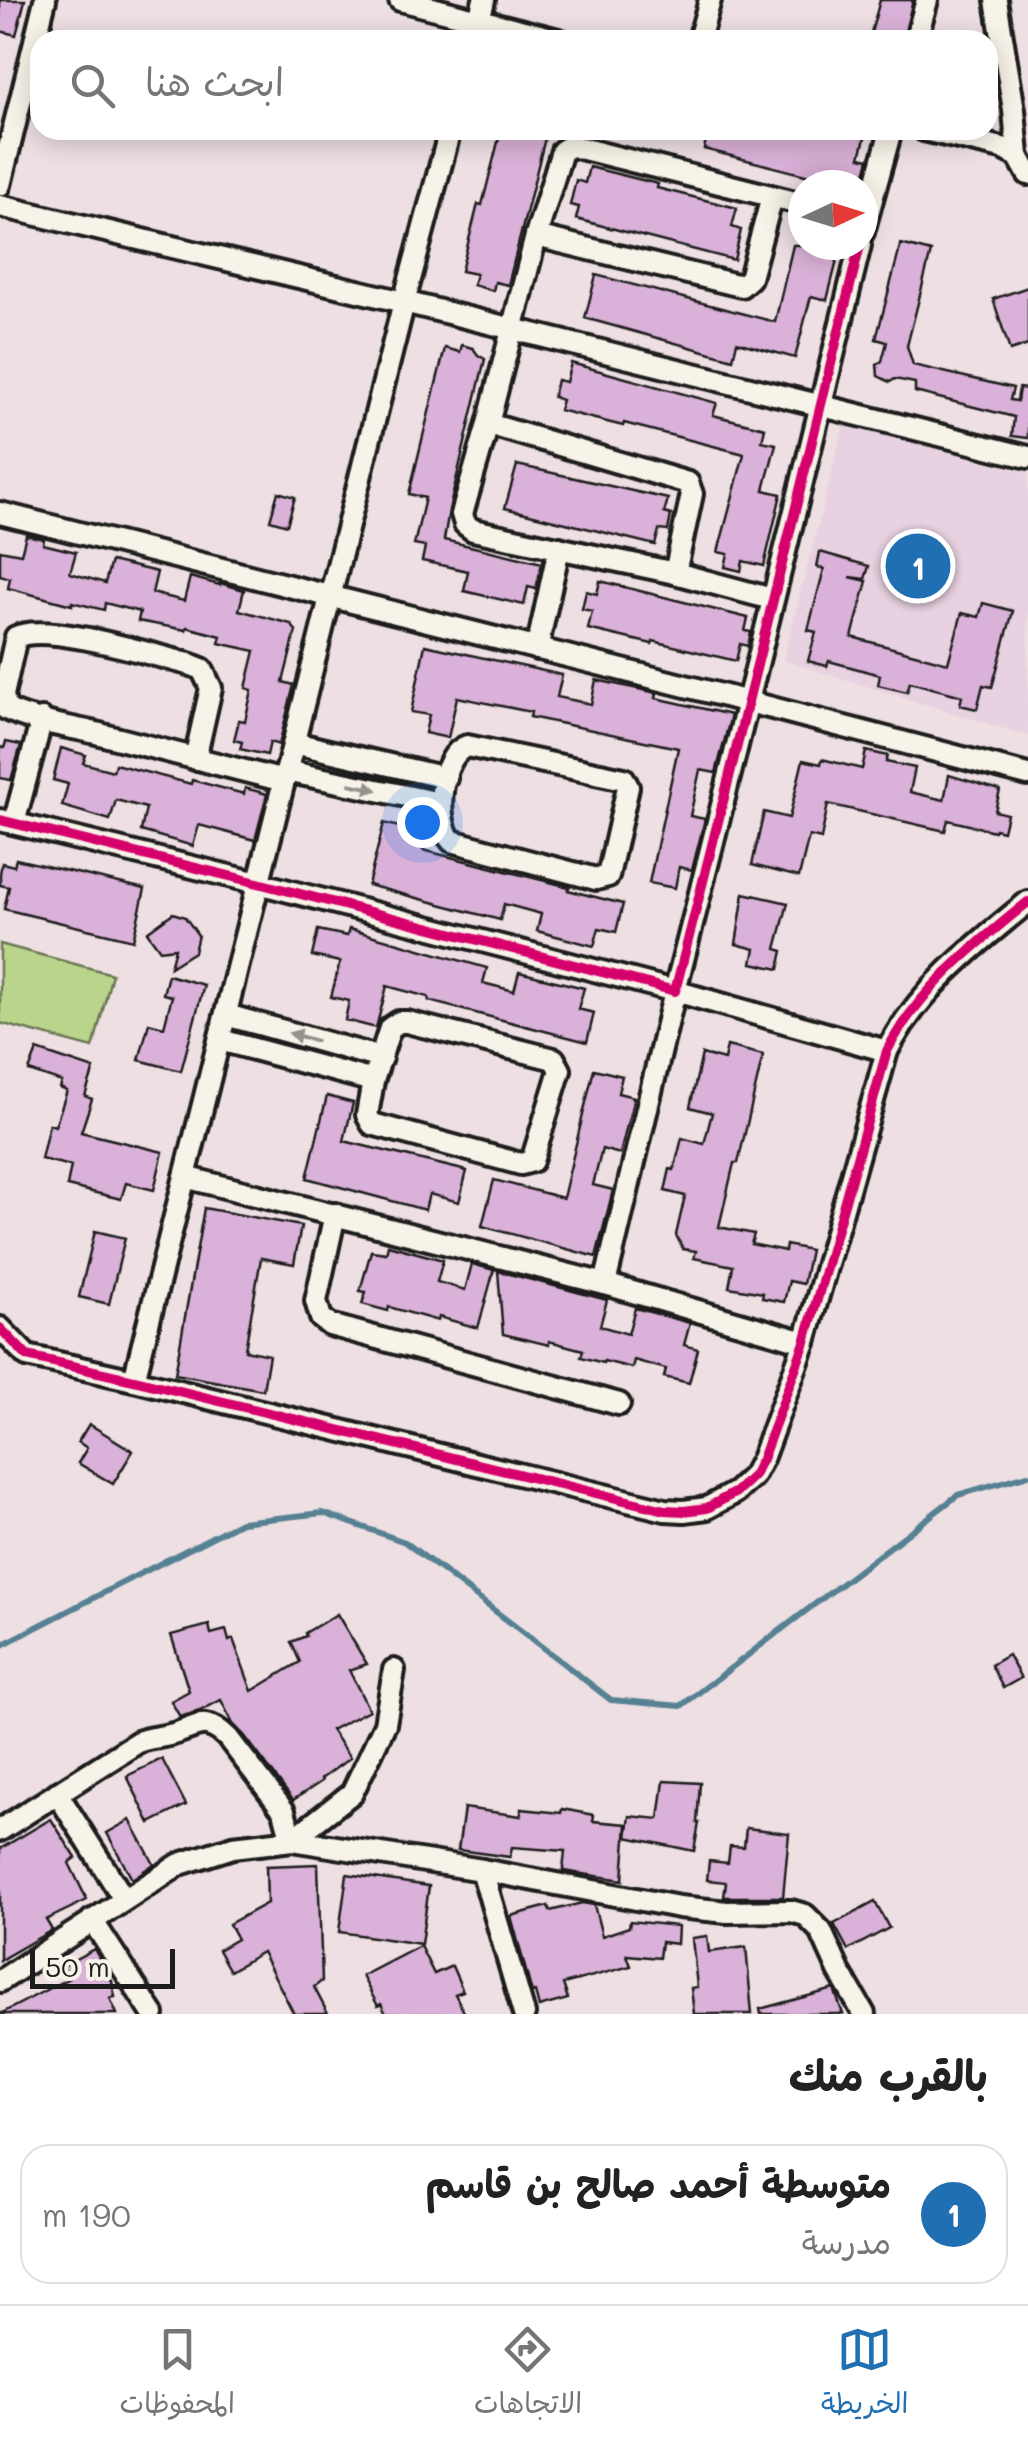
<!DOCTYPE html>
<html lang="ar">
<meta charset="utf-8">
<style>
:root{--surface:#fff;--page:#f2f2f2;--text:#222;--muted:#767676;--line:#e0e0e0;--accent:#1f6fb2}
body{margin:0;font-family:Mali,"Playpen Sans Arabic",sans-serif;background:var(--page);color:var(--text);direction:rtl}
.compass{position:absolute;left:788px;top:170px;width:90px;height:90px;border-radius:50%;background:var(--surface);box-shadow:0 5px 25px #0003;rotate:86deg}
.scale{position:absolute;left:30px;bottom:25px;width:145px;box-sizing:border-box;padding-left:10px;border:5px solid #1c1c1c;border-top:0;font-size:28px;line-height:35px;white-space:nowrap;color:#1c1c1c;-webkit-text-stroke:8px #f7f3e8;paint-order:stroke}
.you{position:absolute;left:422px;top:822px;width:35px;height:35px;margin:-25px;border:8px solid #fff;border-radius:50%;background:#1a73e8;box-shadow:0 0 0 15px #1a73e833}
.badge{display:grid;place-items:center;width:65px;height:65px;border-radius:50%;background:var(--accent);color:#fff;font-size:32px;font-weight:700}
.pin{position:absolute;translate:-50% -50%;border:5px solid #fff;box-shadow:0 2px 10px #0006}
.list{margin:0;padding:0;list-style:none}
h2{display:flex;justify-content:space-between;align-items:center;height:130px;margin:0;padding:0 40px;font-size:42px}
h2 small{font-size:32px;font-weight:400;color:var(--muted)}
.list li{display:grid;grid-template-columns:65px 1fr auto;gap:30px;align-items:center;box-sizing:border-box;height:140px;margin:0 20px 20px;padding:0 20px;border:2px solid var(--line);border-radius:30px}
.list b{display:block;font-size:38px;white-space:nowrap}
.list p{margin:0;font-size:32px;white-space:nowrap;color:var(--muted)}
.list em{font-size:32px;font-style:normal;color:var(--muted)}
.icon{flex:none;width:55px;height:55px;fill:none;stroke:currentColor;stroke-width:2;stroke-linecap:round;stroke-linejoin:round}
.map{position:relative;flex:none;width:1028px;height:2014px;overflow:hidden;direction:ltr}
.search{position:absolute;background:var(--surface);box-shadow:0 5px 25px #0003;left:30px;right:30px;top:30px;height:110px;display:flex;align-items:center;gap:25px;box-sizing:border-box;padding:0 35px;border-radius:30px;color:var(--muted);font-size:38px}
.sheet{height:290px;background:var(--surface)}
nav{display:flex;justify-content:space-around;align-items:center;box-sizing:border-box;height:140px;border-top:2px solid var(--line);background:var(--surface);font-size:28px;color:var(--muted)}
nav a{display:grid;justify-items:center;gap:5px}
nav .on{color:var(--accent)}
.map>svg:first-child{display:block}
</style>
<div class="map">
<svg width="1028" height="2014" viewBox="0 0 1028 2014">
<rect width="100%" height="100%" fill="#eedfe3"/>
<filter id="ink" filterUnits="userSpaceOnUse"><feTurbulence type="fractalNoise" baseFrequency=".01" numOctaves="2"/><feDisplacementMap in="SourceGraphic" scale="20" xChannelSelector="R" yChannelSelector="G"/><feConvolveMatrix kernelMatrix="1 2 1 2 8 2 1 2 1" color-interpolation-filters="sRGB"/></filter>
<g filter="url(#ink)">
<path fill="#e8d1e0" d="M844,425l184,48v263l-245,-76z"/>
<path fill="#bad48b" stroke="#6b7854" stroke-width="2.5" d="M0,944l112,30 -19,74 -93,-25z"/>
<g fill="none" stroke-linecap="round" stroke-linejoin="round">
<path stroke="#578192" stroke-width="6" d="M0,1646l241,-124 82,-9 82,29 206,158 70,6 277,-211 70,-20"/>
</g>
<g fill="#dab1d8" stroke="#1c1c1c" stroke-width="2.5">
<path d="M0,0h25l-9,35 -16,-4z"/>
<path d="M880,0h33l-10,40h-34z"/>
<path d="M501,130h46l-39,155 -13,-3 -2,9 -20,-6 3,-11 -15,-3 17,-67 4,1z"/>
<path d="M708,130h124l33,8 -5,19 9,2 -7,26h-18l-140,-36z"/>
<path d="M589,167l69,17 -1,4 80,20 -5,19 9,3 -7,30 -158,-41 3,-12 -9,-2 6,-25 9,3z"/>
<path d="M901,244l30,8 -24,94 6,19 100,23 -3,12 7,1 2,-13 9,1v49l-16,-2 2,-19 -99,-25v-9l-20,-4 -5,3 -12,-6 -1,-12 5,-3 5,-19 -11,-3z"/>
<path d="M793,245h48l-14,55 -16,-4 -16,62 -58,-16 -4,17 -148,-41 11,-43 179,47z"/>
<path d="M1028,287v58l-18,6 -17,-52z"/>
<path d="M462,345l11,3 5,7 7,4 -36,151 -5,30 98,23 -6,26 -8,-2 -4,18 -60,-14 4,-20 -46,-10 3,-14 -11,-2 11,-47 -16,-4 14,-58 22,-88 15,4z"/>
<path d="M571,363l146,40 -4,12 52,13 -3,13 14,3 -12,46 17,4 -17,72 -21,-5 -2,10 -16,-4 3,-13 -10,-2 26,-98 -120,-31 -1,3 -64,-16 3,-10 -9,-3 4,-17 9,2z"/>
<path d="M517,465l151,34 -4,14 7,2 -3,16 -9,-1 -4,15 -150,-37z"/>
<path d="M278,492l17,5 -8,28 -17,-5z"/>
<path d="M26,535l18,4 -1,5 33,8 -6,21 35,10 6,-22 46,11 -5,21 32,8 6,-24 30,8v-2l24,7 -5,20 52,14 5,7 -13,51 11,3 -15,60 -9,-3 -3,13 -27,-6 2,-7 -8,-2 5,-20 6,1 7,-31 -6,-2 9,-37 -36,-8 2,-7 -34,-9 -1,3 -48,-9 2,-9 -35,-9 -1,7 -32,-8v3l-64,-17 2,-10 -10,-3v-25l21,4z"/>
<path d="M820,552l49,14 -4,13 -15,-2 17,4 -15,56 96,26 14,-50 17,4 4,-14 30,8 -21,76 -9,-2 -6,24 -17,-4 2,-9 -52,-14 -3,10 -29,-7 2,-10 -51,-14 -2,5 -19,-5 8,-29 -8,-2 16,-61 -7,-2z"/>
<path d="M600,581l148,37 -3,13 6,1 -3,14 -8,-2 -4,17 -83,-20 -1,3 -64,-15 4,-18 -10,-2 4,-18 11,3z"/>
<path d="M425,645l137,30 -5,22 34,7 5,-24 61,13 -1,5 75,17 -15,58 -16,-3 -10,46 15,3 -13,51 -13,-3 -4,21 -26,-5 29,-135 -148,-31 1,-5 -74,-15 -9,41 -23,-5 4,-18 -18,-3z"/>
<path d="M6,742l15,3 -10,35 -11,-2v-31l4,1z"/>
<path d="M61,748l25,7 -3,8 30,8 2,-7 76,20 1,-4 52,14 1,-6 22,6 -12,46 -56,-15 -6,21 -52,-15 5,-23 -30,-8 -6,20 -48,-14 6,-22 -15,-4z"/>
<path d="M866,751l22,5 -2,6 29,6 -5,24 34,8 5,-25 51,15 -5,21 12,3 -4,17 -8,-2 -1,2 -46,-11 -3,11 -117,-27 -7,35 -12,-3 -10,41 -47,-12 12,-53 25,6 14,-58 18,4 1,-5 40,10z"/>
<path d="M403,809l25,6 2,9 -7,26 146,37 -1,3 55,14 -7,28 -17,-4 -5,18 -57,-15 4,-17 -37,-10 -4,16 -132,-35 16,-62 15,4z"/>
<path d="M16,859l129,30 -12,51 -129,-31 5,-22 -9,-2v-12l2,-10 12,3z"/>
<path d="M744,893l44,10 -12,46 7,2 -4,18 -27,-6 3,-14 -19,-5z"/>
<path d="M173,913l12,4 13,18 -4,17 -24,15 5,-19 -15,2 -13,-18z"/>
<path d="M349,929l138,39 -4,15 31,8 5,-19 65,16 -6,21 16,4 -7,29 -158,-41 -1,-4 -41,-11 -11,42 -31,-8 4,-19 -18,-4 9,-35 -28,-6 6,-26 29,6z"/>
<path d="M168,975l36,10 -23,86 -42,-11 10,-37 15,4 8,-31 -9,-2z"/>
<path d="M727,1046l36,9 -25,108h-4l-15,64 35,7 -3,10 34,7 1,-6 24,5 -7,34 -14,-3 -5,21 -22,-4 1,-5 -34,-6 4,-21 -39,-8 2,-7 -13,-2 -7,-14 9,-39 -20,-5 5,-22 4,1 8,-32 22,6 8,-31 -22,-6 12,-53 22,6z"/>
<path d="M37,1050l57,19 -9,27 7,3 -11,33 82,20 -9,38 -28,-7 -5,16 -54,-13 4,-20 -30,-7 8,-35 6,2 12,-35 -7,-3 2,-6 -33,-11z"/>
<path d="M594,1069l28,7 -4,17 16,4 -14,57 -18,-5 -9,36 20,5 -17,67 -114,-31 12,-46 69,18z"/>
<path d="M327,1096l26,7 -9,38 123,30 -8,31 -30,-8 -4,16 -118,-32z"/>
<path d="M204,1208l97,18 -7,38 -33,-6 -16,92 24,5 -6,35 -88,-16z"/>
<path d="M95,1231l30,7 -16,66 -30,-7z"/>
<path d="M388,1245l55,15 -6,22 28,8 7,-26 22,6 -16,58 -39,-11 -1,4 -49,-14 -1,4 -26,-7 4,-12 -6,-1 11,-40 15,2z"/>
<path d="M498,1271l109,29 -7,26 28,8 7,-26 55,15 -6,22 14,4 -9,34 -25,-6 2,-8 -32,-9 -2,8 -28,-7 -1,2 -22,-6 2,-7 -34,-9v4l-46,-11z"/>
<path d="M89,1424l44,27 -20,33 -35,-21 9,-15 -9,-6z"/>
<path d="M337,1614l30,50 -18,6 20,40 -38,20 19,28 -29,21 1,2 -29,19 -49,-65 -11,-11 -12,-24 -21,11 -20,6 -9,-16 18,-10 -18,-56 38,-10 2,9 15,-4 3,11 4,-2 19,52 48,-29 -9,-20 15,-6 -1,-3z"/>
<path d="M1008,1655l13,23 -18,10 -12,-23z"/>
<path d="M162,1759l24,46 -36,18 -23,-47z"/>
<path d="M664,1781l36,2 -3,40h2l-5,28 -67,-14 3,-21 29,3z"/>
<path d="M464,1808l57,8v-7l40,4 1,-4 32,6 -1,6 34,3 -4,56 -60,-9 2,-20 -53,-4 -2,10 -52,-7z"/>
<path d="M51,1819l25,39 -7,5 18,37 -41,20 6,10 -52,30v-111z"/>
<path d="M130,1820l24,44 -22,15 -25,-46z"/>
<path d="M746,1828l43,5 -6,64h-59l2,-15 -19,-2 2,-19 19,2 2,-17 14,1z"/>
<path d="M318,1864l4,117 -8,6 14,27h-34l-32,-62 -32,19 -12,-21 19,-11 -8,-15 38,-21 -1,-37z"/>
<path d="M347,1874l82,12 -8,58 -82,-12z"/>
<path d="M875,1902l14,26 -41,22 -14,-26z"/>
<path d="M582,1903l12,2 8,31 27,-9 1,-6 48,5 -1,18 -16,-2 -2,16 -32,-3 4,11 -68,18 5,15 -29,8 -4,-15 -3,1 -21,-77 37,-10 2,5z"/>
<path d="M707,1936l2,16 37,-5 6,67h-58l-3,-26 6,-1 -5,-49z"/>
<path d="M420,1946l14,28 18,-8 11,25 -8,3 10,20h-79l-5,-10 -3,2 -16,-30z"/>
<path d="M94,1949l18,32 3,16 -5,1 7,16h-117l69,-36 -6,-12z"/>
<path d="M834,1989l9,25h-82l-1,-5z"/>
</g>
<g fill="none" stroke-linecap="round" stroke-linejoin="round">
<defs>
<g id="street">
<path d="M400,0l159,40"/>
<path d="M996,0l18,110 4,46"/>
<path d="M474,40l10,-40"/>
<path d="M699,40l11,-40"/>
<path d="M916,40l11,-40"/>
<path d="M924,130l78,18 16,8 10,18"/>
<path d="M0,185l45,-185"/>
<path d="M0,206l404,96 624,155"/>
<path d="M863,232l28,-102"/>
<path d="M536,236l205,50 9,-8 22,-81"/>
<path d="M488,424l200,59 4,11 -17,79"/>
<path d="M0,513l749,189 279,73"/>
<path d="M772,599l-97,-26 -202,-43 -8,-6 -3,-10 26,-90 48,-188 26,-85 8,-5 6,1 227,57"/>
<path d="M537,649l22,-101"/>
<path d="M294,743l152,35"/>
<path d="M467,746l157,33 4,8 -20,89 -12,3 -144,-38c-19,-20 -12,-86 15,-95z"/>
<path d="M195,759l16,-71 -9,-19 -13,-5c-36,-9 -143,-42 -173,-27l-13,58 3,14c27,13 61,17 90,24 62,16 125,32 188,48"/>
<path d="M286,771l154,32"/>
<path d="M0,820l258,63 417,108c64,-248 124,-497 185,-746"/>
<path d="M14,823l28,-104"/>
<path d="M226,1015l155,43"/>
<path d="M399,1022h8l147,37 6,11 -28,91 -11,3 -149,-40 -5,-9 6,-34 17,-53z"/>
<path d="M220,1040l153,41"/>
<path d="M185,1177l420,107 200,58"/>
<path d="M335,1214l-19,87 5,17 9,7 289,79"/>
<path d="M605,1284l70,-293 212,60"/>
<path d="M0,1328l27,28 107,24 531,130 19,1 23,-3 29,-16 17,-16 9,-17 43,-117 82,-291c31,-61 88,-106 141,-149"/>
<path d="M134,1380l270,-1078 46,-172"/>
<path d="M57,1793l67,106"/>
<path d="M0,1830l138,-88c12,-5 20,-4 31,-7 27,-6 35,-21 59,3l56,73 8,29 60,-47 33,-69 9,-54"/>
<path d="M482,1870l42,144"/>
<path d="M92,1920l61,94"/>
<path d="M0,1981l180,-117 53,-17 59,-7 190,30 197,37 48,5 64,-1 14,4 16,16 18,40 25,43"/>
</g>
</defs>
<use href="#street" stroke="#1c1c1c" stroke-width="28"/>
<use href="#street" stroke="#f7f3e8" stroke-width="20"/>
<defs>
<g id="cycleway">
<path d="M0,820l258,63 417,108c64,-248 124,-497 185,-746"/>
<path d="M0,1328l27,28 107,24 531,130 19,1 23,-3 29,-16 17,-16 9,-17 43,-117 82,-291c31,-61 88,-106 141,-149"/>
</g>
</defs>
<use href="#cycleway" stroke="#f7f3e8" stroke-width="16"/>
<use href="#cycleway" stroke="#d6006c" stroke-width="10"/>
</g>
<defs><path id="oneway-solid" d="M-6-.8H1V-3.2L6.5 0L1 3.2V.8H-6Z" transform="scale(2.5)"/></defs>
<g fill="#94928c">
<use href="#oneway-solid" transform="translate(363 787) rotate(12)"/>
<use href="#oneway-solid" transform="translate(303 1037) rotate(-164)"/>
</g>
</g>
</svg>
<svg class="compass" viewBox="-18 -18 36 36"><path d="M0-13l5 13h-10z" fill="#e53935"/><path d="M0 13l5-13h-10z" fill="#767676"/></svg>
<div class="scale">50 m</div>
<div class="you"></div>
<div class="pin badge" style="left:918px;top:566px">1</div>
<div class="search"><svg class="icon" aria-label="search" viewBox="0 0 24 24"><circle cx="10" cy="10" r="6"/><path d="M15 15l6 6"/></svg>ابحث هنا</div>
</div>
<section class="sheet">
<h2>بالقرب منك<small></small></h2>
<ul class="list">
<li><span class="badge">1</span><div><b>متوسطة أحمد صالح بن قاسم</b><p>مدرسة</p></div><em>190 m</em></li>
</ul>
</section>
<nav>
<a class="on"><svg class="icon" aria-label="map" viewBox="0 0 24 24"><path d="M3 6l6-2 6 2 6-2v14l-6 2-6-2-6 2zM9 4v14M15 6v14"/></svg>الخريطة</a>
<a><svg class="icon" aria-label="directions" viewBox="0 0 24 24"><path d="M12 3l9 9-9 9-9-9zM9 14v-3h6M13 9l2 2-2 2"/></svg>الاتجاهات</a>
<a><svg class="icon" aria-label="saved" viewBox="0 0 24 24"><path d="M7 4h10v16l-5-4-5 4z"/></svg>المحفوظات</a>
</nav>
